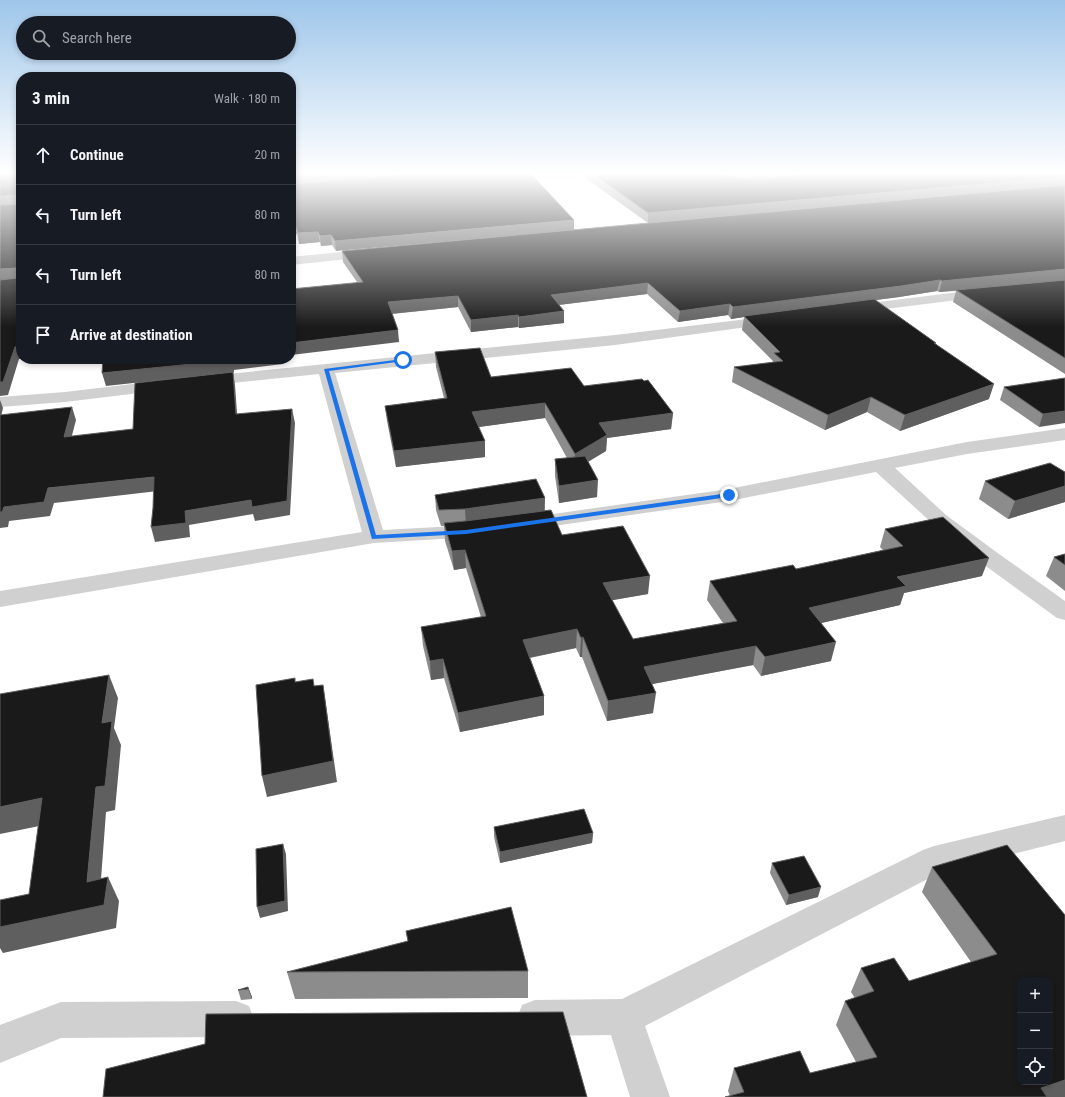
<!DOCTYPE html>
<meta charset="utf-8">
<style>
:root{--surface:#171b24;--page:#242831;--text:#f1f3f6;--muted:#9ea1a6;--line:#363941}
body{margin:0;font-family:"Roboto Condensed",sans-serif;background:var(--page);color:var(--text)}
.controls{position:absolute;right:12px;bottom:12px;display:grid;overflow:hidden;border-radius:8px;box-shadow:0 2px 6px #0003}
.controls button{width:36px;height:36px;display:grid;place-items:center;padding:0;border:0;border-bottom:1px solid var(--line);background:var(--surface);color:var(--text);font:20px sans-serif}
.stop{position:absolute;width:12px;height:12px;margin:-9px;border:3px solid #1a73e8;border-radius:50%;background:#fff}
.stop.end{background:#1a73e8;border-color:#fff;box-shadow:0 1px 4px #0008}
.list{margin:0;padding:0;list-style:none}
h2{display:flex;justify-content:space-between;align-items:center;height:52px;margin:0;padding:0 16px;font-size:17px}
h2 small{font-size:13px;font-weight:400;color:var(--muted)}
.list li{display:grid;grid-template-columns:26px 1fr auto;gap:12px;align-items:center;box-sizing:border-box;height:60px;padding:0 16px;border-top:1px solid var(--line)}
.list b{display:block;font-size:15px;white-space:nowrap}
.list em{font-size:13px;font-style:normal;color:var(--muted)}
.icon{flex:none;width:22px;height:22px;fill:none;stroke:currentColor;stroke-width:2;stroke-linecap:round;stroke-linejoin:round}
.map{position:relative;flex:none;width:1065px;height:1097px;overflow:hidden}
.search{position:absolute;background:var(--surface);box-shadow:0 2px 6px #0003;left:16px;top:16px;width:280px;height:44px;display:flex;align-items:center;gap:10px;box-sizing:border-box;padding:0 14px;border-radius:22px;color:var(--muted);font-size:15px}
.panel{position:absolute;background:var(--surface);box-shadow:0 2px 6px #0003;left:16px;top:72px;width:280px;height:292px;border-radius:16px}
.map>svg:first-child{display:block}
</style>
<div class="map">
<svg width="1065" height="1097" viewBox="0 0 1065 1097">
<rect width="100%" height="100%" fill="#fff"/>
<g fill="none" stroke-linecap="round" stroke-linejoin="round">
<g fill="#d0d0d0" fill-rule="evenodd">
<path d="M526,173h63c-8,7 -55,8 -63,0z"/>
<path d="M371,249l5,1 1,3 -1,3 -85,9v-8z"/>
<path d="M984,289l5,1 2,3 -2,3 -135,17 -5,-1 -2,-3 2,-3 5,-1z"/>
<path d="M772,316l5,1 2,3 -2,3 -162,22 -280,28 48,157 91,-5 8,1 3,5 -3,5 -8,1 -100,6 -374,64v-16l362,-59 -43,-158 -115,12 -6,-1 -2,-4 2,-4 417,-42z"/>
<path d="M166,380l6,1 2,4 -2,4 -107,13 -65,5v-10l65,-5z"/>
<path d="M1065,428v12l-98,14 -72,14 51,47 53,39 66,47v19l-8,-2 -74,-54 -51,-41 -56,-51 -147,29 -204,29 -8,-1 -3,-5 3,-5 8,-1 204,-29 238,-47z"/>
<path d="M1065,815v26l-124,31 -296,154 25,71h-40l-19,-62 -76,1 -13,-5 -5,-13 5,-13 13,-5 87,-1 301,-149 11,-4z"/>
<path d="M236,1001l13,5 5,13 -5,13 -13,5 -175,1 -61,25v-38l61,-23z"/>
</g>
</g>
<g fill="#8c8c8c">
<path d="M291,173h127l-82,78 -4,-6 -11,1 -1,-4 -21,2 -2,-10 -6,1z"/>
<path d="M584,173h139l5,3 5,1 -9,-4h91l-57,6 307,-6v201l-112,-72 3,-11 -17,1 -2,-1 -38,6 -23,3 60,44 53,55 -89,32 -33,-19 -42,18 -93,-48 2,-15 38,-4 1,-2 -31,-31 2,-13 -13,2 -3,-4 -50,7 -31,-28 -88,11 5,18 -45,5 -1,-1 -47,5 -13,-25 -66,7 7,28 -56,-80 -1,-11 306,-28 -64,-46z"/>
<path d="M435,352l56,25 93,9 89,27 -2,16 -64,9 -1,13 -18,11 9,35 -38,6 -4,-27v-17l12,-1 -22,-40 -67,9 7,14v16l-89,10 -9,-46 -2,-15 59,-8 -8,-31z"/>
<path d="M1065,378l-26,49 -39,-27 4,-13z"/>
<path d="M1065,472v30l-57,17 -29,-20 6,-18z"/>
<path d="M435,495l110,3v13l17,24 86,59 -36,6 21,39 90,-16 -16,-23 3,-19 86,-12 87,-19 -3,-3 5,-18 97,47 -78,17 -4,12 -79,18 10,38 -70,15 -8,-11 -101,19 1,29 -46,8 -25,-64h-2l-4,-9 -46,10 14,38v19l-84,17 -16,-54 -13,2 -8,-34 -2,-19 60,-10 -15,-49 -12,2 -9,-29 -1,-15h-3l-5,-16z"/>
<path d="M1065,554v37l-19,-15 8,-19z"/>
<path d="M494,827l99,6 -1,10 -92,20 -6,-26z"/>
<path d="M1007,845l58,252 -335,-1 -2,-5 6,-23 76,5 46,-11 -20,-37 9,-24 10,-3 -4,-6 10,-24 48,13 62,-19 -49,-70 10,-25z"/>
<path d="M772,863l46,34 -32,8 -16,-32z"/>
<path d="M528,971v27l-233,1 -8,-27z"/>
<path d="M248,987l4,10v2l-11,1 -3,-10z"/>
</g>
<g fill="#5f5f5f">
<path d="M314,173h104l-127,11v-9z"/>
<path d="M751,173h64l-65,6z"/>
<path d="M1065,177v9l-417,37v-10z"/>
<path d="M18,195l3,9 -21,2v-10z"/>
<path d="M574,220v10l-238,21 -1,-10z"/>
<path d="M295,224l2,10 -6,1v-10z"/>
<path d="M318,232l2,10 -21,2 -1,-11z"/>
<path d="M331,235l1,10 -11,1 -1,-10z"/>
<path d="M17,268l4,11 -21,2v-12z"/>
<path d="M1065,269v11l-126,12 3,-11z"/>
<path d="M940,280l-3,11 -38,6 -154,20 -1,-1v1l-13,2 2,-12z"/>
<path d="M648,283l-1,11 -97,12 1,-11z"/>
<path d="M458,296v11l-69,7 -1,-12z"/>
<path d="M730,304l-2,11 -50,7 2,-11z"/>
<path d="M564,311v12l-45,5v-11z"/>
<path d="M518,315v12l-47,5v-12z"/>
<path d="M398,330l1,12 -108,13v-12z"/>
<path d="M21,346v13h1h-3l-11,36 -8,1v-14l15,-35z"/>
<path d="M232,359h51v5l-49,6v2l-128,14 -4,-13z"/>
<path d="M233,372l2,13 3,42 -2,-13z"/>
<path d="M994,384l-5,15 -89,32 5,-16z"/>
<path d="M871,397l-4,15 -42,18 3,-15z"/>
<path d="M0,400l3,8 -3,13z"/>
<path d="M545,403v15l-73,10v-16z"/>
<path d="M72,407l4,13 -8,31 -4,-14z"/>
<path d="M292,409l3,14 -5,92 -35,6 -2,-7 -64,11 1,12 -35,5 -4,-15 34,-16 66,-11z"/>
<path d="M1065,411v12l-26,4 4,-13z"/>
<path d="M673,413l-2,16 -64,9 -1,13 -32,19 1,-16 24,-31z"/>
<path d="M485,441v16l-89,10 -2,-16z"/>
<path d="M154,477l4,14 -104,12 -4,13 -41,5 -1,6 -8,1v-16l4,-5 44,-19z"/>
<path d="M598,480l-1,17 -38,6v-17z"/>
<path d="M1065,486v16l-57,17 7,-18z"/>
<path d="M545,498l-1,15 -78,12 -1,-16z"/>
<path d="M465,550l1,18 -12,2 -2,-19z"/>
<path d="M989,558l-7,18 -78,17 -4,12 -96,22 5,-19 88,-31z"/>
<path d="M650,576l-2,18 -46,8 1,-19z"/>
<path d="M577,629l-1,19 -53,11v-19z"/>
<path d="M583,637l-1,20h-2l1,-19z"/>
<path d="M836,642l-5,19 -70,15 4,-19z"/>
<path d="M756,646l-3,19 -111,21 2,-19z"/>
<path d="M443,659l1,19 -13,2 -1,-19z"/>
<path d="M109,675l9,23 -4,30 7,17 -6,65 -9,2 -7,94 -12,-24 9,-95 6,-64z"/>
<path d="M323,685l3,20 11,77 -70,15 -5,-21z"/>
<path d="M656,693l-3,20 -46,8 1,-20z"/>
<path d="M544,696v19l-84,17 -2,-19z"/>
<path d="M42,798l12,25 -54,11v-27z"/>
<path d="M593,833l-1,10 -92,20v-11z"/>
<path d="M283,844l3,10 2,57 -28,7 -3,-11z"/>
<path d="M108,877l11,24 -3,27 -113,25 -3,-5v-21z"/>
<path d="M821,887l-3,10 -32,8 3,-10z"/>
<path d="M248,987l4,10v2l-4,-10z"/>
<path d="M1065,1080v17h-30l6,-9z"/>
</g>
<g fill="#1a1a1a" stroke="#5f5f5f" fill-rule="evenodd">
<path d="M0,173h21v173l-6,1 -12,35h-3v-102l17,-2 2,-1v-8l-2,-1 -17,1v-64l18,-1 1,-2v-6l-1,-1 -18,1z"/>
<path d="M291,173h23l-23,2z"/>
<path d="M422,173h108l44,47 -239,21 -4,-6 -11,1 -2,-4 -20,1 -3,-9 -4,1v-41z"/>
<path d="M592,173h131l5,3 23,3 69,-6h245v4l-417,36z"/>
<path d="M1065,185v84l-123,12 -2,-1 -39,6 -168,21 -3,-3 -50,7 -32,-28 -97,12 13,16 -45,6 -1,-2 -47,5 -13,-24 -70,6 10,28 -107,13v-54l72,-7 -21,-31z"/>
<path d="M1065,280v78l-109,-68z"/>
<path d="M874,299l62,44h-2l60,41 -89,31 -34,-18 -43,18 -94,-48 49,-6 -9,-8 6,-1 -36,-36z"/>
<path d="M480,348l11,29 80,-9 13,18 58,-7 2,2 4,-1 25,33 -74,10 8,12 -32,19 -30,-51 -73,9 13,29 -91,10 -9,-45 62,-8 -12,-46z"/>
<path d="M103,359h129v1l-130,13z"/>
<path d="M233,372l3,42 56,-5 -5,92 -35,6 -1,-7 -66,11 1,12 -35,4 2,-19 1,-31 -106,11 -4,14 -40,5 -2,5h-2v-97l72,-8 -8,30 69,-8 2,-46z"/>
<path d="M1065,378v33l-22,3 -39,-27z"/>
<path d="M585,456l13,24 -39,6 -4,-27z"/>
<path d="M1050,463l15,9v14l-50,15 -30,-20z"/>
<path d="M536,479l9,19 -80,11 -26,1 -4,-15z"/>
<path d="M551,510l11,25 61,-9 27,50 -47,7 30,56 104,-18 -27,-40 83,-16 3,4 107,-23 -18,-17 58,-12 46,41 -92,19 9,9 -97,22 27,34 -71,15 -9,-11 -112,21 12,26 -48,8 -25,-64 -2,1 -4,-9 -54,11 21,56 -86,17 -15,-54 -13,2 -9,-34 65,-11 -21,-66 -13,1 -8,-28 21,-2z"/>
<path d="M1065,554v11l-11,-8z"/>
<path d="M109,675l-7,48 10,-2 -7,65 -9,1 -9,95 21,-5 -4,28 -104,22v-27l29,-6 13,-96 -42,9v-113z"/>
<path d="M295,678v4l18,-3 1,7 9,-1 10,76 -71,15 -6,-91z"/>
<path d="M584,809l9,24 -93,19 -6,-25z"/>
<path d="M283,844l2,57 -28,6 -1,-58z"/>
<path d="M1007,845l58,70v165l-24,8 6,9h-322l19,-5 -10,-24 66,-17 10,22 67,-16 -32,-56 29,-10 -13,-23 33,-10 15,23 88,-27 -65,-87zM1020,980h30v102h-30z"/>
<path d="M804,856l17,31 -32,8 -17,-32z"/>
<path d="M511,907l17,64 -241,1 121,-31 -2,-10z"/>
<path d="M248,987v2l-10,1z"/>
<path d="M563,1012l24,85h-484l3,-28 99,-25 1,-30z"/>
</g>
<linearGradient id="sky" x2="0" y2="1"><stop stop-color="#9ec6ea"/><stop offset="0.53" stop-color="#fff"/><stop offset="1" stop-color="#fff" stop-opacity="0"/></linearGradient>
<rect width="1065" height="327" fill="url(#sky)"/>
<path fill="#1a73e8" d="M403,359l1,2 -75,10 47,164 90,-5 263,-37 3,2 -3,2 -263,37 -94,5 -48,-170z"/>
</svg>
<div class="controls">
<button>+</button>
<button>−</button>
<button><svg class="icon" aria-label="locate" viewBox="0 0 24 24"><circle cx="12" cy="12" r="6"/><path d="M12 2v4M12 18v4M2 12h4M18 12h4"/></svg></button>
</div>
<div class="stop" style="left:403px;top:360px"></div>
<div class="stop end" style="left:729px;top:495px"></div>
<div class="search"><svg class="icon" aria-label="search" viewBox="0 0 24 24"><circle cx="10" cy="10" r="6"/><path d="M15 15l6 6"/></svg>Search here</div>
<section class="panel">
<h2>3 min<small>Walk · 180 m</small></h2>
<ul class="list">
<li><svg class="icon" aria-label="ahead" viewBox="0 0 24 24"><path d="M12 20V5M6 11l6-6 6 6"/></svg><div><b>Continue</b></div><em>20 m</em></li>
<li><svg class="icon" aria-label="left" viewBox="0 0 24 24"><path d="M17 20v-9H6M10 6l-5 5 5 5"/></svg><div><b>Turn left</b></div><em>80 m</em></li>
<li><svg class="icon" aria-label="left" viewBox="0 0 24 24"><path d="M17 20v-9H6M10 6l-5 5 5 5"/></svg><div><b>Turn left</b></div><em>80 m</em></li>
<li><svg class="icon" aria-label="arrive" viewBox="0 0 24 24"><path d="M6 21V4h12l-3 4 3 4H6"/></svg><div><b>Arrive at destination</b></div></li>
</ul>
</section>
</div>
